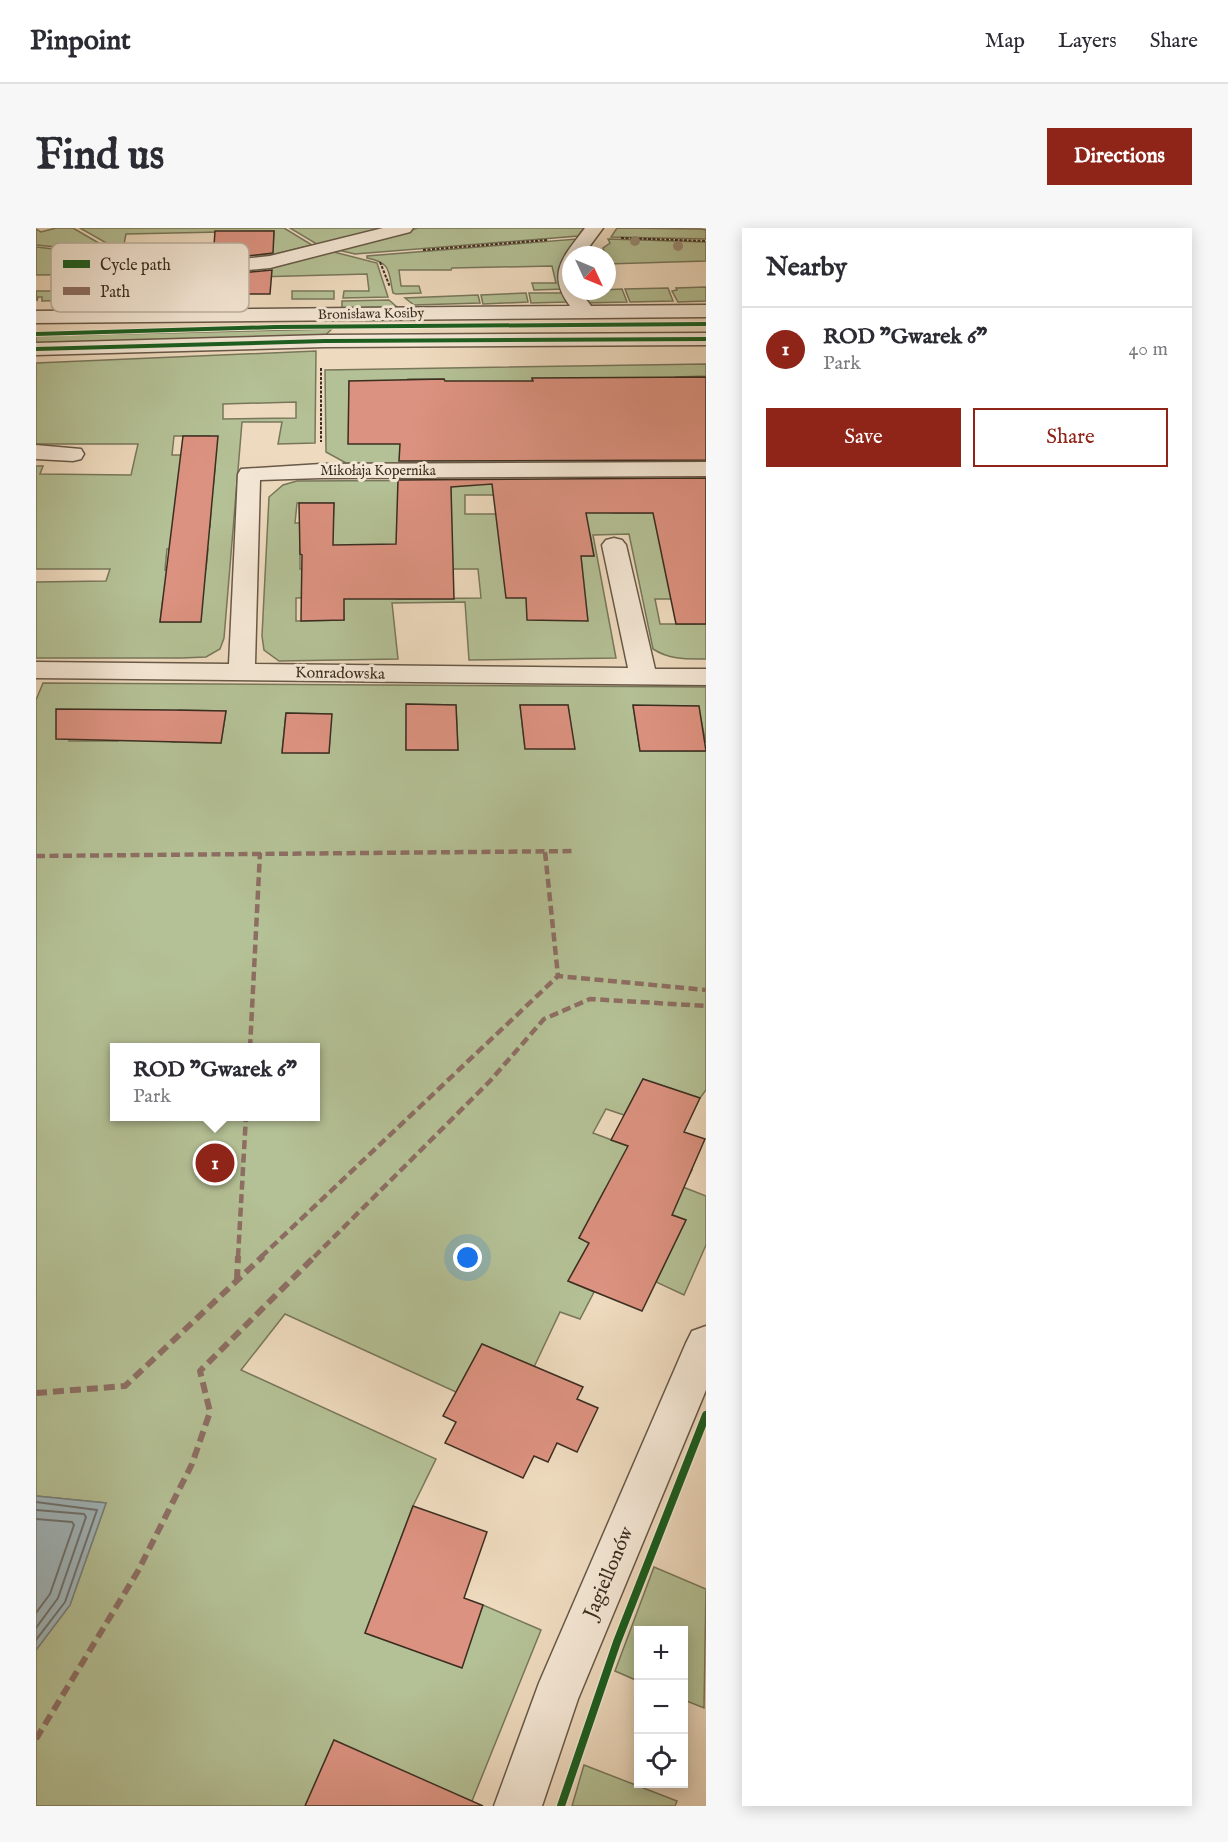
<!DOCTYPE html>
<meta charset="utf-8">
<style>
:root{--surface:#fff;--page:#f7f7f7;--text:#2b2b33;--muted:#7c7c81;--line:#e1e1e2;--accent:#8f2418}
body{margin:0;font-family:"IM FELL English",serif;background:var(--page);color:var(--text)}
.controls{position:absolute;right:18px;bottom:18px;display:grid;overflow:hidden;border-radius:0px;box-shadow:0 3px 15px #0003}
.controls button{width:54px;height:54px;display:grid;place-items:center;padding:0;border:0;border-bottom:2px solid var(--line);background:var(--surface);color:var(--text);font:30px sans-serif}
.compass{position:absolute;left:526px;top:18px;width:54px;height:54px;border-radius:50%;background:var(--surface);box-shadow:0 3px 15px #0003;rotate:134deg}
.you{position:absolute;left:432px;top:1030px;width:21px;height:21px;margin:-15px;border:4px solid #fff;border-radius:50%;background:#1a73e8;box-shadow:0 0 0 9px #1a73e833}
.badge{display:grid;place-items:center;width:39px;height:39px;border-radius:50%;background:var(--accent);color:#fff;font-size:20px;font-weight:700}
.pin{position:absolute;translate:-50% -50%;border:3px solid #fff;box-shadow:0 2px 6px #0006}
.popup{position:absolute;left:74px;top:815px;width:210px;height:78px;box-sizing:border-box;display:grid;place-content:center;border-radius:0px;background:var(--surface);filter:drop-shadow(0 2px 4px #0005);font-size:20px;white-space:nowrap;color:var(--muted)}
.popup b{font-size:22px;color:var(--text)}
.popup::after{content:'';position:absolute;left:50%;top:100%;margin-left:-12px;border:12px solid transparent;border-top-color:var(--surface)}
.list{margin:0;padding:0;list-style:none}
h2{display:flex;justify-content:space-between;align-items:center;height:78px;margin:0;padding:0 24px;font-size:26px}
h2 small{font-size:20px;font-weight:400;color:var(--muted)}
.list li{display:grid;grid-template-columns:39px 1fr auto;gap:18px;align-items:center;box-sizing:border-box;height:84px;padding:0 24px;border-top:2px solid var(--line)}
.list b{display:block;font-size:22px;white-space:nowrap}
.list p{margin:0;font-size:20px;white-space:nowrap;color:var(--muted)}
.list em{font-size:20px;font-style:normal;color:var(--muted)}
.actions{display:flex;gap:12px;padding:18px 24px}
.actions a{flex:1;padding:14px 0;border:2px solid var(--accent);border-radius:0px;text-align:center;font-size:21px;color:var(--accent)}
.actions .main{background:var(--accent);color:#fff}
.icon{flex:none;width:33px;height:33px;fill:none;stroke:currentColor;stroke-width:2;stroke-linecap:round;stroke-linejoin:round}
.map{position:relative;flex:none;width:670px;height:1578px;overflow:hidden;border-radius:0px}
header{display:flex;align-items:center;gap:36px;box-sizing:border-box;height:84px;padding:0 30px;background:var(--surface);border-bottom:2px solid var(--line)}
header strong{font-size:28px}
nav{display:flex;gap:33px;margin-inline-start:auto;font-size:21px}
.intro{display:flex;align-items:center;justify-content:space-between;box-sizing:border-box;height:144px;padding:0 36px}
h1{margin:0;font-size:42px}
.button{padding:15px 27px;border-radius:0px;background:var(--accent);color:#fff;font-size:21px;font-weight:700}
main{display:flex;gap:36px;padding:0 36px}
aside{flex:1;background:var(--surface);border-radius:0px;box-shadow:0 3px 15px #0003}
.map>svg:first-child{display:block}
</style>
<header>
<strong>Pinpoint</strong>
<nav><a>Map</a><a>Layers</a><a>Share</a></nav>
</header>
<div class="intro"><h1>Find us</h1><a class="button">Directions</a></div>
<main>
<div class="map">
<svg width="670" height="1578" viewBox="0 0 670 1578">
<rect width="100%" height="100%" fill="#eedabe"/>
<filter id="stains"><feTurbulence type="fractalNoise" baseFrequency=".00333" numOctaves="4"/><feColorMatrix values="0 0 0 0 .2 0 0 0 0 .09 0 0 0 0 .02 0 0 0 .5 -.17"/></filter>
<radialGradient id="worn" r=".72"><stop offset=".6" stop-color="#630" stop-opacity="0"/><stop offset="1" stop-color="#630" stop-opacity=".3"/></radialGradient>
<g fill="#b4c095" stroke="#78775b" stroke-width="1.5" fill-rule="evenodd">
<path d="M20,0h17l43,25 -80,-8v-16l5,3z"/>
<path d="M44,0h204l28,17 -40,10h-24l25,-9 1,-15 -148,3 -3,15h18v8h-10z"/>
<path d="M254,0h101l-71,18z"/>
<path d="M382,0h166l-6,8 -223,18 -17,-4z"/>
<path d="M581,0l84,1 5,1v9l-95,-2z"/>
<path d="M541,11c-13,19 -22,26 -14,50l-29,1 -2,-7h24l-4,-17 -100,2 -1,2h-52l2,16h18l2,7 -25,1 -3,-1c-5,-22 -1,-30 -26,-35v-2z"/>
<path d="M572,11l98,3v19l-99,3v-9h-2l-2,-7 7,-5z"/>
<path d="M0,19l72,8 -5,5 23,11 9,11 10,-2 -9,19 -52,1 3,-9h22l2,-17 -75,1z"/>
<path d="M294,23l47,12 11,34 -45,1 1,-7h25l-2,-17 -155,4 -1,16h22l-3,5h-31l-14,-7 1,-4 -29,-1 19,-12z"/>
<path d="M154,31l-1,6 -31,8 -13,-7 1,-6z"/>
<path d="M670,59v14l-28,1 -6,-11 5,-1 -1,-2z"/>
<path d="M632,60l5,13 -43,1 -5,-13z"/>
<path d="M586,61l5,13 -43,1 -4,-12z"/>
<path d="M0,63h40l-3,9 -31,1v-4h-4l-1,4z"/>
<rect x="256" y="63" width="42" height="8"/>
<path d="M490,65l2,9 -45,2 -2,-9z"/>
<path d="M493,65h35l2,9 -35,1z"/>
<path d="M442,67l2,8 -66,2 -9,-7z"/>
<path d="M353,72l8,7 -55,1v-7z"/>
<path d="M117,74l23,2 1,-2 56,1v6h-68l-11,-3z"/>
<path d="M45,75h55l-3,4 -6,3 -48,1z"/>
<path d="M296,101l-9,8 -287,6v-7z"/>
<path d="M280,123l-1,92 -37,1 4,-22h-40l-18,216 -4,11 -14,8 -25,1h-145v-76l70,-1 4,-12h-74v-103h7l-3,8 91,1 7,-31h-102v-81zM260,174v16l-73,1v-15zM138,208h36l-3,19h-35zM179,240l-2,19 -35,1zM175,277l-1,22 -34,1zM131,321h41l-2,20 -41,1zM166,369l-2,25h-40l3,-24z"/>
<path d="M670,136v12l-30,1 7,21h23v63l-347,4 -13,-2 -20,-11 -1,-82zM372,151h36l2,15 -37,1zM496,151l51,15h-48zM313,153l36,19h-36z"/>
<path d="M670,251v120h-51l5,25h46v35c-20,0 -36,1 -53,-10l-24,-115 -36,1 23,123 -147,2 -4,-58 -73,1 6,56 -119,2 -15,-11 -2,-14 7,-139 14,-12 14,-4zM571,266l45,19h-40zM429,267h38l2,19h-40zM261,275h37l-1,20h-38zM534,306h20l4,22h-20zM264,318l40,22 -40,1zM360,341h82l3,29 -84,1zM307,369l1,23 -48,1v-23z"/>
<path d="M7,455l663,4v56l-8,-37h-65l7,45h66v339l-6,8 -57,-19 -19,36 -18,-6 -13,24 99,37 -9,17 23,9v49l-22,50 -28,-13 30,-62 -81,-31 -26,49 10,5 -21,38 26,11 -14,27 -20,-7 -26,55 -52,-23 -26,48 -171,-78 -44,56 195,89 -23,47 -48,127 96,34 22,-62 58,25 -71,176 -136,-66 -29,66h-269v-156l34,-45 36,-102 -70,-7v-796zM371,476l49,1 2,45 -52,-1zM484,477h48l6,44 -49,-1zM39,482h49l-6,31h-49zM142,482l48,1 -5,32 -49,-1zM250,485l45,1 -2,39 -47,-1zM78,820h202v68h-202z"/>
<path d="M618,1339l52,22 -2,119 -20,-8v-70h-46v51l-23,-10z"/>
<path d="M548,1537l93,36 -2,5h-103z"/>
</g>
<path fill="#a0b7bd" stroke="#78807f" stroke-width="1.5" d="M0,1268l70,7 -36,102 -34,45z"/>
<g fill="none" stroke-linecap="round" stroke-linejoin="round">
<g stroke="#6e726f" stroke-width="2">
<path d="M0,1274l61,8 -32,92 -29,38"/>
<path d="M0,1282l48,4 2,3 -28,81 -22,30"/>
<path d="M0,1291l36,3 2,3 -24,69 -14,19"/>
</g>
</g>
<g fill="#dc9280" stroke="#3b2e21" stroke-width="1.5">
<path d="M179,3h59l-1,22 -60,7z"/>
<path d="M236,42l-2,24h-59l1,-18z"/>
<path d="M670,149v83l-307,1 1,-17h-52l1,-63 95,-2 1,2h88l-1,-3z"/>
<path d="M147,208h35l-17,186h-41z"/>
<path d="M670,250v146h-30l-23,-111h-67l8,43h-13l7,65 -61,-1 -1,-22h-20l-14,-114 -41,3 3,112h-110v21l-43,1 1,-66 -2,-1 -1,-51h35l-1,42 63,-1 2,-64z"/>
<path d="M370,476l50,1 2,45h-52z"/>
<path d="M484,477h48l7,44h-50z"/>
<path d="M597,477l66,1 7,45h-66z"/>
<path d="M20,481l116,1 54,1 -5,32 -165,-4z"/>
<path d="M250,485l46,1 -3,39h-47z"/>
<path d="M607,851l57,19 -16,34 21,7 -33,76 14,5 -44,91 -74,-30 21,-38 -10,-5 49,-92 -17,-6z"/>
<path d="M446,1116l101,43 -6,12 21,9 -21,44 -20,-9 -9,19 -14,-6 -11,22 -78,-35 11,-21 -13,-6z"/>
<path d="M377,1278l74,26 -23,66 19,7 -21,63 -97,-35z"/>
<path d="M298,1512l149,66h-178z"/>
</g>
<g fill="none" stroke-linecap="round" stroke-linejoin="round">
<defs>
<g id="minor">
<path d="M347,0h30l-3,4 -140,36 -95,9 -17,12 -6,21 418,-4c-25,-33 -5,-51 15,-78h18l-20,27h-12v36h9l11,15 115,-1v12l-670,6v-12l96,-1 4,-16 9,-14 19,-12 106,-12z"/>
<path d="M670,105v12l-381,2 -289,8v-12l289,-8z"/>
<path d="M0,217l45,4 3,5 -3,5 -8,2 -37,-2z"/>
<path d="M670,234v14l-385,2 -61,2 -5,184 373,4 -26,-123 4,-5 8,-2 8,2 4,5 29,124h51v16l-670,-7v-16l193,2 9,-190 3,-5 80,-5z"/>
<path d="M670,1098v64l-128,309 -36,107h-48l45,-123 147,-340 6,-12z"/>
</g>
</defs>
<use href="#minor" stroke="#685948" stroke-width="3"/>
<g stroke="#3b2e21" stroke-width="2" stroke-dasharray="3 1.5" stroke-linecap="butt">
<path d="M585,10l85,3"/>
<path d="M387,22l124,-10"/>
<path d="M344,34l10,25"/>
<path d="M285,140v74"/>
</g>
<use href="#minor" fill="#f4e7d5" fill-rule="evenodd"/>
<g stroke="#8d6e63" stroke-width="4.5" stroke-dasharray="9 4.5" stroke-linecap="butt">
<path d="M509,624l13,124"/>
<path d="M0,628l540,-5"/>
<path d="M214,820l10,-195"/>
<path d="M202,1029l8,-141"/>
<path d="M225,1029l297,-281 148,14"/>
<path d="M278,1029l176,-176 54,-62 46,-20 116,7"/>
</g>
<g stroke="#8d6e63" stroke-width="6" stroke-dasharray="11 6" stroke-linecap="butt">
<path d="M201,1052l1,-24"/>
<path d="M0,1165l89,-7 138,-130"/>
<path d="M0,1511l102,-168 54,-107 18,-52 -10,-41 115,-115"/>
</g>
<defs>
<g id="cycleway-far1">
<path d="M0,106l240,-7 430,-3"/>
<path d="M0,121l289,-8 381,-2"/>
</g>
<path id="cycleway" d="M525,1578l56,-164 89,-227"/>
</defs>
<use href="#cycleway-far1" stroke="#f4e7d5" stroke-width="6"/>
<use href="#cycleway" stroke="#f4e7d5" stroke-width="11"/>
<use href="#cycleway-far1" stroke="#1b5e20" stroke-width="4"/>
<use href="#cycleway" stroke="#1b5e20" stroke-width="8"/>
</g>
<g fill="#998b74">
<circle cx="599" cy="13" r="5"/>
<circle cx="642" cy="18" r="5"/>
</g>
<g text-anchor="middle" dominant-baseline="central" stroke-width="6" stroke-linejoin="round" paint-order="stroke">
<g font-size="14" fill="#3b2e21" stroke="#f4e7d5">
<text transform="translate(335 86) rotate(-1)">Bronisława Kosiby</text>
<text x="342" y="243">Mikołaja Kopernika</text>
</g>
<g font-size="16" fill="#3b2e21" stroke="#f4e7d5">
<text transform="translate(304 446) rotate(1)">Konradowska</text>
</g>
<g font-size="20" fill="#3b2e21" stroke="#f4e7d5">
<text transform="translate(573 1345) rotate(-67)">Jagiellonów</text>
</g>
</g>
<rect x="15" y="15" width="198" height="69" rx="9" fill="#f4e7d5" stroke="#bcb09f" stroke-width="1.5"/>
<rect x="27" y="32" width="27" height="8" fill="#1b5e20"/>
<rect x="27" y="59" width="27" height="8" fill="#8d6e63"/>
<g font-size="16" fill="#3b2e21">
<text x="64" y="42">Cycle path</text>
<text x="64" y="69">Path</text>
</g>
<rect width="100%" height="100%" filter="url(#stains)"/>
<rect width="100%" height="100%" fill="url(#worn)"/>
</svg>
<div class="controls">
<button>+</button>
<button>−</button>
<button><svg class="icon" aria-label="locate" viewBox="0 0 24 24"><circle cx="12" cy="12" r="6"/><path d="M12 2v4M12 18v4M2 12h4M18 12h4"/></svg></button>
</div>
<svg class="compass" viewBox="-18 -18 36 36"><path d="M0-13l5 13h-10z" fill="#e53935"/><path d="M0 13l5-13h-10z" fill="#7c7c81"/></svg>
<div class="you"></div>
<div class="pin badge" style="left:179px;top:935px">1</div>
<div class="popup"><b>ROD &quot;Gwarek 6&quot;</b>Park</div>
</div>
<aside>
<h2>Nearby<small></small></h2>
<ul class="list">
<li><span class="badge">1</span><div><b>ROD &quot;Gwarek 6&quot;</b><p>Park</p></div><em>40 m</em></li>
</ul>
<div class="actions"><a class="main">Save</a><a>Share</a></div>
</aside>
</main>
